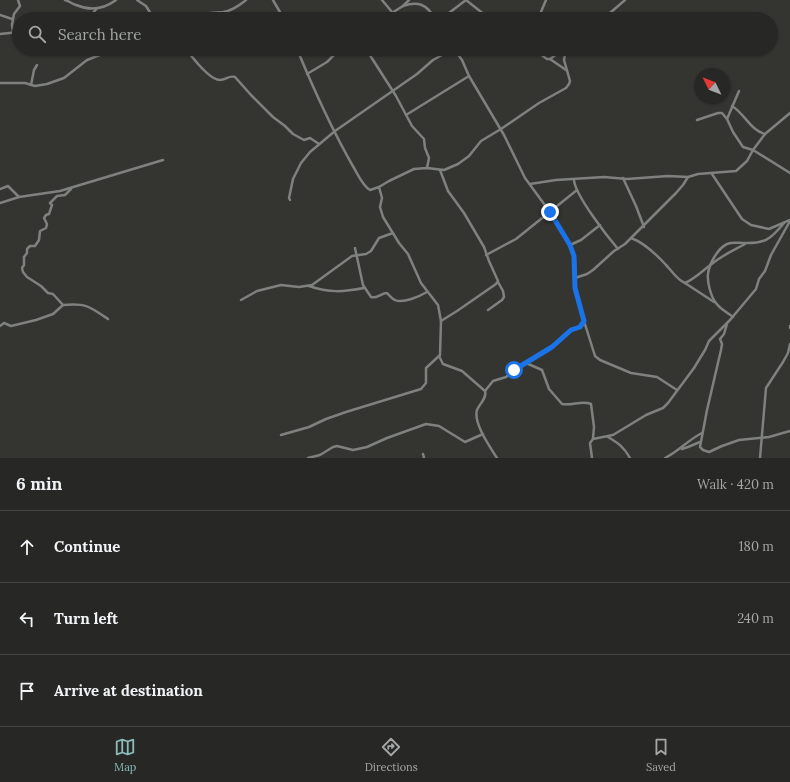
<!DOCTYPE html>
<meta charset="utf-8">
<style>
:root{--surface:#272825;--page:#2f302d;--text:#f1f3f6;--muted:#a4a6a7;--line:#434442;--accent:#8bbbb9}
body{margin:0;font-family:Lora,serif;background:var(--page);color:var(--text)}
.compass{position:absolute;left:694px;top:68px;width:36px;height:36px;border-radius:50%;background:var(--surface);box-shadow:0 1px 3px #0004;rotate:313deg}
.stop{position:absolute;width:12px;height:12px;margin:-9px;border:3px solid #1a73e8;border-radius:50%;background:#fff}
.stop.end{background:#1a73e8;border-color:#fff;box-shadow:0 1px 4px #0008}
.list{margin:0;padding:0;list-style:none}
h2{display:flex;justify-content:space-between;align-items:center;height:52px;margin:0;padding:0 16px;font-size:17px}
h2 small{font-size:13px;font-weight:400;color:var(--muted)}
.list li{display:grid;grid-template-columns:26px 1fr auto;gap:12px;align-items:center;box-sizing:border-box;height:72px;padding:0 16px;border-top:1px solid var(--line)}
.list b{display:block;font-size:15px;white-space:nowrap}
.list em{font-size:13px;font-style:normal;color:var(--muted)}
.icon{flex:none;width:22px;height:22px;fill:none;stroke:currentColor;stroke-width:2;stroke-linecap:round;stroke-linejoin:round}
.map{position:relative;flex:none;width:790px;height:458px;overflow:hidden}
.search{position:absolute;background:var(--surface);box-shadow:0 1px 3px #0004;left:12px;right:12px;top:12px;height:44px;display:flex;align-items:center;gap:10px;box-sizing:border-box;padding:0 14px;border-radius:22px;color:var(--muted);font-size:15px}
.sheet{height:268px;background:var(--surface)}
nav{display:flex;justify-content:space-around;align-items:center;box-sizing:border-box;height:56px;border-top:1px solid var(--line);background:var(--surface);font-size:11px;color:var(--muted)}
nav a{display:grid;justify-items:center;gap:2px}
nav .on{color:var(--accent)}
.map>svg:first-child{display:block}
</style>
<div class="map">
<svg width="790" height="458" viewBox="0 0 790 458">
<rect width="100%" height="100%" fill="#343531"/>
<g fill="none" stroke-linecap="round" stroke-linejoin="round">
<g stroke="#7f817f" stroke-width="2.5">
<path d="M65,0c4,1 7,4 11,5 14,6 28,4 40,-5"/>
<path d="M137,0l9,6 5,8 8,5"/>
<path d="M273,0l11,19"/>
<path d="M382,0l10,12"/>
<path d="M466,0l24,19"/>
<path d="M403,6c15,-5 24,-2 32,13"/>
<path d="M0,15l12,4"/>
<path d="M92,19l1,-6 4,-5"/>
<path d="M195,19c8,-7 18,-6 28,-7 8,-1 17,-7 23,-12"/>
<path d="M382,19l21,-13 6,-6"/>
<path d="M441,19l25,-19"/>
<path d="M538,19l8,-19"/>
<path d="M603,19l22,-19"/>
<path d="M13,32l-1,-7 2,-11 6,-8 -2,-6"/>
<path d="M0,34l19,-2"/>
<path d="M186,49c6,8 23,31 34,31 6,0 9,-5 15,-3l16,18 22,22 12,9 8,8 11,6 6,-2 9,6"/>
<path d="M297,49c17,41 35,81 57,119 4,7 9,18 16,22l9,-3 10,-6 25,-12 13,-1 17,2 14,-6 11,-8 12,-15 20,-12 38,-26 27,-15 3,-4 1,-3 -6,-21 2,-11"/>
<path d="M366,49l30,47 16,30 12,13 1,9 4,10 -2,10"/>
<path d="M454,49l8,11 7,16 35,59 21,43 25,34 20,33 5,17v25l9,34 11,35 5,4 31,13 26,4 20,13"/>
<path d="M533,49l14,10h3l14,-10"/>
<path d="M550,59l16,11"/>
<path d="M307,74l20,-12 13,-13"/>
<path d="M0,83h25l10,3 12,-2 17,-6 23,-18 28,-11"/>
<path d="M31,85l3,-15 3,-5"/>
<path d="M732,106c13,8 18,24 33,28"/>
<path d="M406,115l63,-39"/>
<path d="M727,119l12,-28"/>
<path d="M697,120l21,-7h4l5,6 6,13 10,15 10,3 37,23"/>
<path d="M440,170l8,21 16,22 20,34 5,14 9,20 -2,3 -39,27 -16,10"/>
<path d="M712,174l30,45 9,6 18,4 21,-9"/>
<path d="M623,178l13,28 8,21"/>
<path d="M574,180c1,15 33,56 44,69"/>
<path d="M530,184l26,-4 48,-3 23,2 41,-3 20,1 10,-3 38,-3 11,-10 6,-11 12,-16 25,-21"/>
<path d="M0,189l8,-3 11,11 41,-6 103,-31"/>
<path d="M290,200l-1,-2 4,-19 8,-16 9,-11 25,-21 82,-57 16,-14 20,-11"/>
<path d="M0,203l19,-6"/>
<path d="M631,238c14,5 25,16 35,27 6,6 11,15 19,18 11,-5 18,-13 28,-20 10,-8 21,-13 32,-19"/>
<path d="M570,245l11,-5 19,-15"/>
<path d="M355,248l8,37 8,12c6,2 10,-4 16,-4 2,2 5,6 8,7 8,4 25,-4 32,-8"/>
<path d="M486,255l30,-16 61,-49"/>
<path d="M575,278l12,-4 6,-4 21,-19 11,-7 51,-51 7,-8 5,-8"/>
<path d="M685,283l29,19"/>
<path d="M309,286c20,7 34,6 55,2"/>
<path d="M241,300l16,-9 24,-6 18,2 13,-2 40,-29 14,-2 5,-3 8,-13 14,-5"/>
<path d="M63,305l-10,-11 -5,-1 -7,-7 -14,-9 -4,-5 -1,-4 2,-3v-8l3,-4v-4l3,-3h5l4,-6 1,-9 6,-3 1,-4 -3,-6 2,-3 3,-1 3,-9 -2,-2 7,-7 8,-1 6,-6"/>
<path d="M488,310l14,-10 2,-3 -1,-6 -5,-9"/>
<path d="M733,317c-5,-4 -13,-8 -17,-14 -5,-6 -9,-21 -8,-29 1,-10 10,-26 19,-30 5,-2 10,-1 16,-1 22,1 28,-4 41,-20"/>
<path d="M727,324l-3,10 -4,5 2,5 -1,6 -14,60 -7,37 3,3 6,2 13,-6 17,-6 30,-3 21,-6"/>
<path d="M0,326l4,-3 7,3 25,-6 17,-6 10,-9c23,-2 26,1 45,14"/>
<path d="M790,326v2"/>
<path d="M439,356l4,8 19,7 23,20c2,7 -5,12 -8,19 -4,13 13,37 20,48"/>
<path d="M526,363l16,7 7,19 13,15c10,2 20,-4 29,0l3,23 -1,11"/>
<path d="M485,391l8,-10 13,-4 9,-7 37,-23 19,-17 10,-4 3,-5"/>
<path d="M281,435l28,-8 17,-8 20,-7 75,-23 5,-6v-15l14,-13 1,-34 -3,-16 -17,-22 -13,-29 -9,-11 -16,-26 -3,-10 2,-9 -3,-11"/>
<path d="M608,437c10,6 16,10 22,21"/>
<path d="M682,449l6,-2 12,-5"/>
<path d="M423,454l1,4"/>
<path d="M308,458l12,-3 13,-8 4,-1 16,4 14,-3 20,-9 39,-14 13,2 26,16 18,-8"/>
<path d="M592,458l-2,-15 3,-4 20,-4 33,-20 17,-7 5,-5 26,-35 11,-18 4,-9 21,-21 26,-31 3,-10 6,-8 6,-16 19,-34"/>
<path d="M665,458c14,-7 23,-18 37,-25"/>
<path d="M760,458l6,-70 17,-26 5,-9 2,-9"/>
</g>
</g>
<g fill="none" stroke-linecap="round" stroke-linejoin="round">
<path stroke="#1a73e8" stroke-width="5" d="M514,370l38,-23 19,-17 9,-3 4,-6 -9,-33 -1,-32 -4,-11 -20,-33"/>
</g>
</svg>
<svg class="compass" viewBox="-18 -18 36 36"><path d="M0-13l5 13h-10z" fill="#e53935"/><path d="M0 13l5-13h-10z" fill="#a4a6a7"/></svg>
<div class="stop" style="left:514px;top:370px"></div>
<div class="stop end" style="left:550px;top:212px"></div>
<div class="search"><svg class="icon" aria-label="search" viewBox="0 0 24 24"><circle cx="10" cy="10" r="6"/><path d="M15 15l6 6"/></svg>Search here</div>
</div>
<section class="sheet">
<h2>6 min<small>Walk · 420 m</small></h2>
<ul class="list">
<li><svg class="icon" aria-label="ahead" viewBox="0 0 24 24"><path d="M12 20V5M6 11l6-6 6 6"/></svg><div><b>Continue</b></div><em>180 m</em></li>
<li><svg class="icon" aria-label="left" viewBox="0 0 24 24"><path d="M17 20v-9H6M10 6l-5 5 5 5"/></svg><div><b>Turn left</b></div><em>240 m</em></li>
<li><svg class="icon" aria-label="arrive" viewBox="0 0 24 24"><path d="M6 21V4h12l-3 4 3 4H6"/></svg><div><b>Arrive at destination</b></div></li>
</ul>
</section>
<nav>
<a class="on"><svg class="icon" aria-label="map" viewBox="0 0 24 24"><path d="M3 6l6-2 6 2 6-2v14l-6 2-6-2-6 2zM9 4v14M15 6v14"/></svg>Map</a>
<a><svg class="icon" aria-label="directions" viewBox="0 0 24 24"><path d="M12 3l9 9-9 9-9-9zM9 14v-3h6M13 9l2 2-2 2"/></svg>Directions</a>
<a><svg class="icon" aria-label="saved" viewBox="0 0 24 24"><path d="M7 4h10v16l-5-4-5 4z"/></svg>Saved</a>
</nav>
